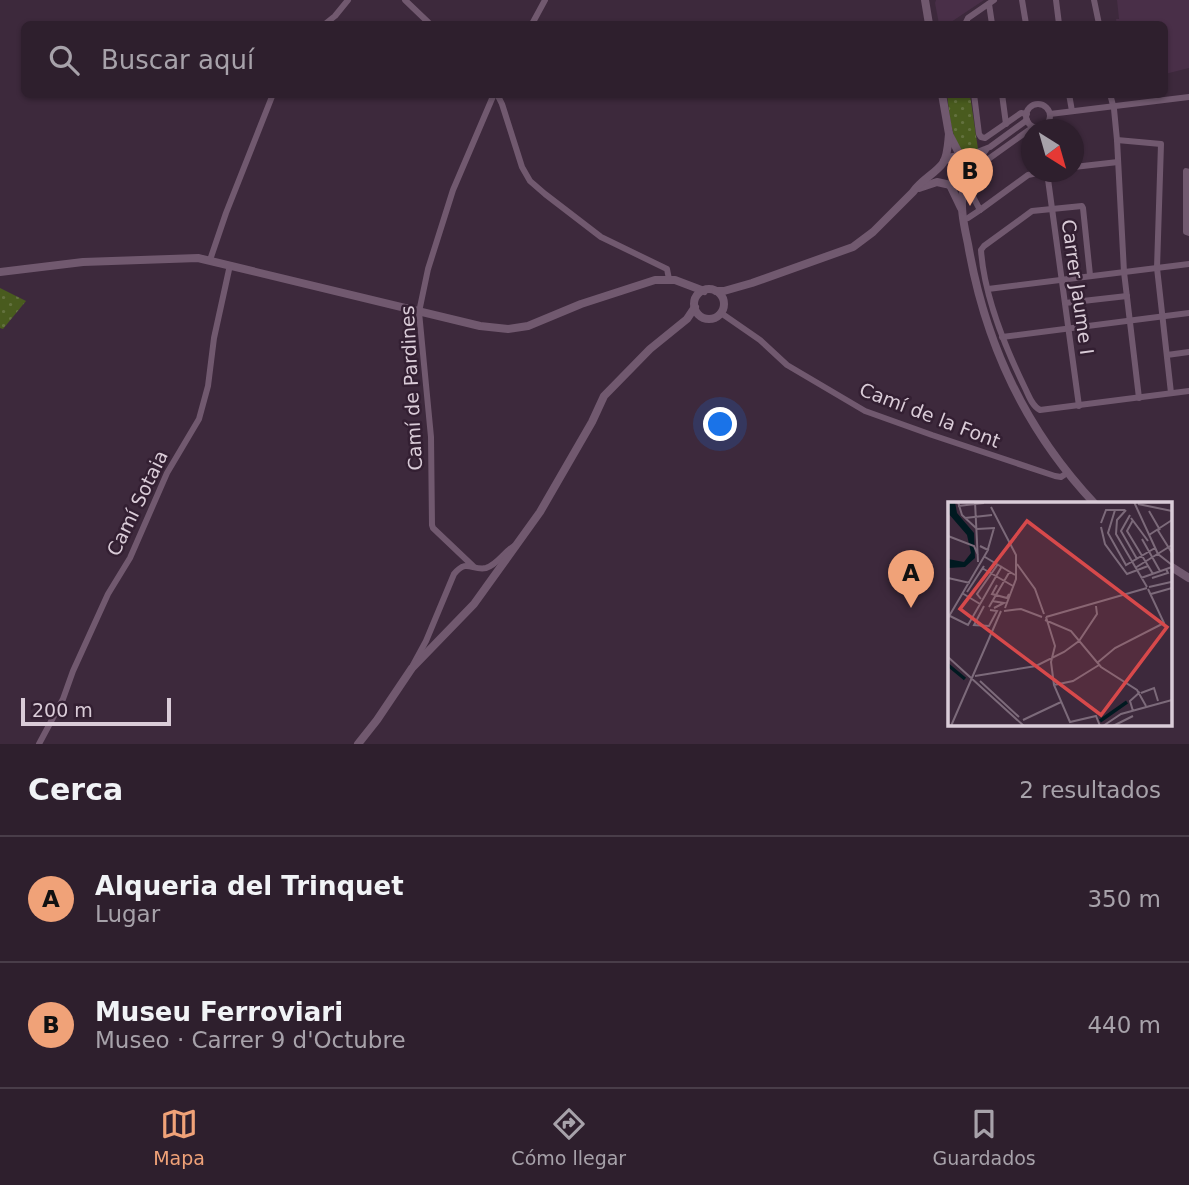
<!DOCTYPE html>
<html lang="es">
<meta charset="utf-8">
<style>
:root{--surface:#2e1f2d;--page:#362735;--text:#f1f3f6;--muted:#a7a2aa;--line:#493d49;--accent:#f0a278}
body{margin:0;font-family:"DejaVu Sans",sans-serif;background:var(--page);color:var(--text)}
.compass{position:absolute;left:1021px;top:119px;width:63px;height:63px;border-radius:50%;background:var(--surface);box-shadow:0 2px 5px #0004;rotate:143deg}
.scale{position:absolute;left:21px;bottom:18px;width:150px;box-sizing:border-box;padding-left:7px;border:4px solid #daccd8;border-top:0;font-size:19px;line-height:24px;white-space:nowrap;color:#daccd8;-webkit-text-stroke:5px #331f32;paint-order:stroke}
.you{position:absolute;left:721px;top:425px;width:24px;height:24px;margin:-18px;border:5px solid #fff;border-radius:50%;background:#1a73e8;box-shadow:0 0 0 10px #1a73e833}
.badge{display:grid;place-items:center;width:46px;height:46px;border-radius:50%;background:var(--accent);color:#111;font-size:23px;font-weight:700}
.pin{position:absolute;translate:-50% -58px;filter:drop-shadow(0 2px 4px #0008)}
.pin::after{content:'';position:absolute;top:37px;width:24px;height:21px;background:inherit;clip-path:polygon(0 0,100% 0,50% 100%)}
.list{margin:0;padding:0;list-style:none}
h2{display:flex;justify-content:space-between;align-items:center;height:91px;margin:0;padding:0 28px;font-size:30px}
h2 small{font-size:23px;font-weight:400;color:var(--muted)}
.list li{display:grid;grid-template-columns:46px 1fr auto;gap:21px;align-items:center;box-sizing:border-box;height:126px;padding:0 28px;border-top:2px solid var(--line)}
.list b{display:block;font-size:26px;white-space:nowrap}
.list p{margin:0;font-size:23px;white-space:nowrap;color:var(--muted)}
.list em{font-size:23px;font-style:normal;color:var(--muted)}
.icon{flex:none;width:38px;height:38px;fill:none;stroke:currentColor;stroke-width:2;stroke-linecap:round;stroke-linejoin:round}
.map{position:relative;flex:none;width:1189px;height:744px;overflow:hidden}
.search{position:absolute;background:var(--surface);box-shadow:0 2px 5px #0004;left:21px;right:21px;top:21px;height:77px;display:flex;align-items:center;gap:18px;box-sizing:border-box;padding:0 24px;border-radius:10px;color:var(--muted);font-size:26px}
.sheet{height:343px;background:var(--surface)}
nav{display:flex;justify-content:space-around;align-items:center;box-sizing:border-box;height:98px;border-top:2px solid var(--line);background:var(--surface);font-size:19px;color:var(--muted)}
nav a{display:grid;justify-items:center;gap:4px}
nav .on{color:var(--accent)}
.map>svg:first-child{display:block}
</style>
<div class="map">
<svg width="1189" height="744" viewBox="0 0 1189 744">
<defs>
<pattern id="grass-dots" width="8" height="8" patternUnits="userSpaceOnUse" patternTransform="scale(1.75)"><rect width="8" height="8" fill="#495b1e"/><path d="M2 2h.1M6 6h.1" fill="none" stroke="#63713e" stroke-width="1.8" stroke-linecap="round"/></pattern>
</defs>
<rect width="100%" height="100%" fill="#3d293c"/>
<g fill="#492f48">
<path d="M936,0h48l-36,24h-9l-4,-21z"/>
<path d="M1117,0h72v68l-24,6 -1,-50h-47l-1,-5h3z"/>
</g>
<g fill="url(#grass-dots)">
<path d="M947,95h23l8,54 -11,5c-17,-11 -17,-41 -20,-59z"/>
<path d="M0,288l26,13 -23,28 -3,-1z"/>
</g>
<g fill="none" stroke-linecap="round" stroke-linejoin="round">
<g stroke="#71596f" stroke-width="6">
<path d="M405,0l25,24"/>
<path d="M1022,0l4,24"/>
<path d="M1056,0l3,24"/>
<path d="M1094,0l5,24"/>
<path d="M989,4l3,20"/>
<path d="M325,24l10,-8 13,-16"/>
<path d="M532,24l13,-24"/>
<path d="M965,24l3,-6 26,-18"/>
<path d="M497,94l5,10 20,63 8,14 15,13 56,43 66,32 2,10"/>
<path d="M974,94l5,40 2,3 4,1 36,-25 6,1"/>
<path d="M1002,94l4,30"/>
<path d="M1069,94l3,17"/>
<path d="M1110,94l4,15 3,31 7,132 15,126"/>
<circle cx="1038" cy="116" r="12"/>
<path d="M1050,114l139,-17"/>
<path d="M1036,127l-7,3 -42,30 -18,29 11,21 48,-35 14,-3"/>
<path d="M1117,140l44,4 -4,124 14,125"/>
<path d="M962,158l28,-11 37,-27"/>
<path d="M1074,167l44,-5"/>
<path d="M1047,172l32,234"/>
<path d="M1189,172l-3,-1v61l3,1"/>
<path d="M970,173l6,-11 10,-12"/>
<path d="M968,218l12,-8"/>
<path d="M210,260l16,-47 47,-119"/>
<path d="M1090,275l-7,-67 -1,-2 -50,5 -48,35 -3,4c3,45 24,97 44,138 4,8 7,18 15,22l149,-19"/>
<path d="M988,289l201,-25"/>
<path d="M1065,303l62,-7"/>
<path d="M721,313l39,27 27,25 78,46 67,24 123,41 6,1 6,-4"/>
<path d="M1002,337l187,-24"/>
<path d="M1167,355l22,-3"/>
<path d="M473,566l-40,-38 -1,-3 -1,-88 -12,-125 9,-43 25,-79 41,-96"/>
<path d="M413,665l13,-24 28,-67c13,-16 18,-3 32,-6 11,-3 18,-16 28,-22"/>
<path d="M39,744l24,-45 10,-28 35,-77 22,-36 37,-85 32,-54 9,-33 6,-48 16,-73"/>
</g>
<g stroke="#71596f" stroke-width="8">
<path d="M925,0l4,24"/>
<path d="M942,94l7,40 12,23"/>
<path d="M944,161c8,-6 22,-7 25,6 3,8 -4,12 -5,19 -5,19 0,39 4,58 17,100 57,186 127,260"/>
<path d="M950,185l11,23"/>
<path d="M919,188l18,-6 18,4 9,-3"/>
<path d="M0,272l83,-10 115,-4 282,68 28,3 20,-3 53,-22 74,-24h20l29,11"/>
<circle cx="709" cy="304" r="15"/>
<path d="M716,291h8l28,-8 101,-36 20,-15 40,-40c8,-12 23,-19 30,-29 5,-8 5,-20 6,-29"/>
<path d="M1170,566l19,12"/>
<path d="M358,744l19,-24 35,-52 62,-64 66,-92 52,-90 12,-26 46,-47 37,-30 8,-12"/>
</g>
</g>
<g text-anchor="middle" dominant-baseline="central" stroke-width="5" stroke-linejoin="round" paint-order="stroke">
<g font-size="19" fill="#daccd8" stroke="#331f32">
<text transform="translate(1078 287) rotate(82)">Carrer Jaume I</text>
<text transform="translate(411 388) rotate(-93)">Camí de Pardines</text>
<text transform="translate(930 415) rotate(21)">Camí de la Font</text>
<text transform="translate(137 503) rotate(-64)">Camí Sotaia</text>
</g>
</g>
<g transform="translate(948 502)">
<rect width="224" height="224" fill="#3d293c"/>
<path d="M1,0h6l2,11 17,20 1,25 -10,9 -17,1v-9l16,3 7,-9 -4,-18 -19,-22z" fill="#001920"/>
<path fill="none" stroke="#001920" stroke-width="3.5" d="M0,163l17,14M152,219l27,-19"/>
<path fill="none" stroke="#7c6a7a" stroke-width="2" d="M10,0l4,13 15,14 18,-1M27,0l3,60M186,0l24,52 14,11M190,2l34,7M10,4l26,-3M43,5l25,48v24l-11,29M167,8l-7,23 18,32 29,-17M178,8l-9,10 -1,14 31,53M201,9l11,19M182,13l-9,16 16,28M17,16l27,-3M183,16l17,23M185,18l-6,11 26,43M153,21l5,-13h19M153,25l4,17 22,30 21,-8M209,27l15,24M201,33l23,-15M0,34l26,10 4,9M194,37l18,32M40,47l6,-21M37,55l30,18M69,62l18,25 9,25M34,66l31,18M187,66l37,-23M0,76l22,5M193,76l31,-11M204,76l16,-5 -2,-4M49,83l-5,9 15,4 2,-4M201,85l22,-5M19,90l17,-26M14,91l18,11M203,92l21,-6M33,97l-4,-5 21,-30M44,99l12,2 -10,5M36,104l-10,19 15,1 8,-15 -7,-1M41,105l21,-36M56,109l17,-2 21,8M2,114l18,9 34,-59M98,115l9,29 -4,16 3,23 16,37 26,-6 4,10M98,115l101,-29M0,116l40,-68 -8,-4M97,118l26,11 30,36 36,23 9,16M0,155l76,69M149,161l18,-15 49,-25 -16,-34M27,174l61,-10 28,-14 15,-11 18,-27 -1,-8M32,179l39,36M106,183l19,-4 26,-16M193,191l13,-5 4,13M185,209l-3,-10 10,-9M75,218l38,-18M3,224l50,-115M155,224l18,-12 51,-14M165,224l20,-10"/>
<path fill="#d7494b" fill-opacity="0.15" stroke="#d7494b" stroke-width="3.5" d="M79,19l140,106 -66,88 -141,-106z"/>
<rect width="224" height="224" fill="none" stroke="#daccd8" stroke-width="3.5"/>
</g>
</svg>
<svg class="compass" viewBox="-18 -18 36 36"><path d="M0-13l5 13h-10z" fill="#e53935"/><path d="M0 13l5-13h-10z" fill="#a7a2aa"/></svg>
<div class="scale">200 m</div>
<div class="you"></div>
<div class="pin badge" style="left:911px;top:608px">A</div>
<div class="pin badge" style="left:970px;top:206px">B</div>
<div class="search"><svg class="icon" aria-label="search" viewBox="0 0 24 24"><circle cx="10" cy="10" r="6"/><path d="M15 15l6 6"/></svg>Buscar aquí</div>
</div>
<section class="sheet">
<h2>Cerca<small>2 resultados</small></h2>
<ul class="list">
<li><span class="badge">A</span><div><b>Alqueria del Trinquet</b><p>Lugar</p></div><em>350 m</em></li>
<li><span class="badge">B</span><div><b>Museu Ferroviari</b><p>Museo · Carrer 9 d'Octubre</p></div><em>440 m</em></li>
</ul>
</section>
<nav>
<a class="on"><svg class="icon" aria-label="map" viewBox="0 0 24 24"><path d="M3 6l6-2 6 2 6-2v14l-6 2-6-2-6 2zM9 4v14M15 6v14"/></svg>Mapa</a>
<a><svg class="icon" aria-label="directions" viewBox="0 0 24 24"><path d="M12 3l9 9-9 9-9-9zM9 14v-3h6M13 9l2 2-2 2"/></svg>Cómo llegar</a>
<a><svg class="icon" aria-label="saved" viewBox="0 0 24 24"><path d="M7 4h10v16l-5-4-5 4z"/></svg>Guardados</a>
</nav>
